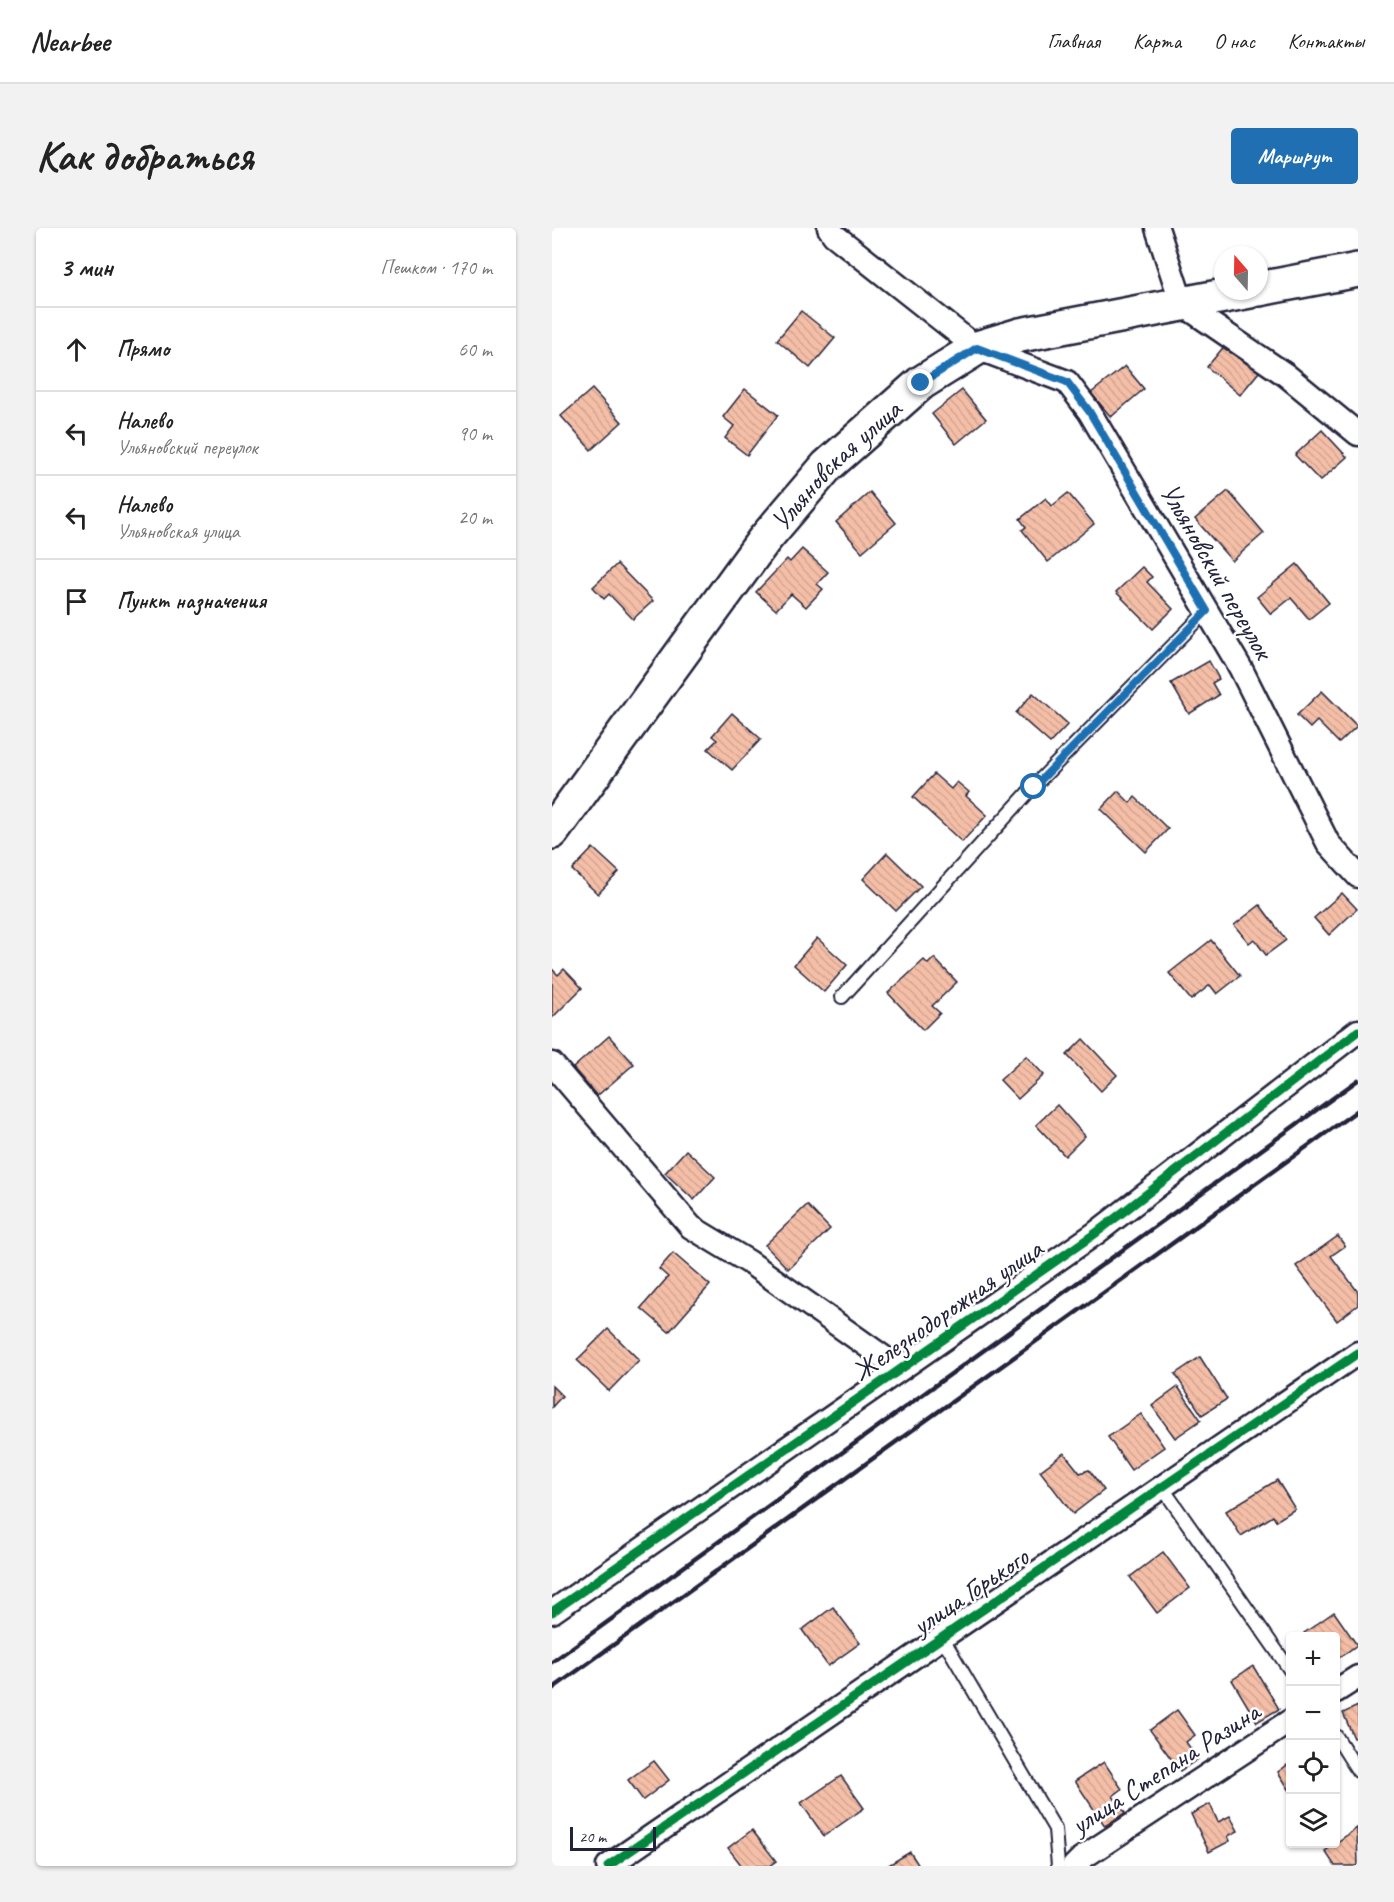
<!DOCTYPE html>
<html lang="ru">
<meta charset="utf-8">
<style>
:root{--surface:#fff;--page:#f2f2f2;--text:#222;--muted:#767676;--line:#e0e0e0;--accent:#1f6fb2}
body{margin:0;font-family:Caveat,sans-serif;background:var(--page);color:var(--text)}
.controls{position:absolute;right:18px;bottom:18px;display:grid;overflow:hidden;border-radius:6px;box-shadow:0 2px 4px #0004}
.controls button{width:54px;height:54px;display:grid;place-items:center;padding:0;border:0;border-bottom:2px solid var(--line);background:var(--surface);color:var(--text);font:30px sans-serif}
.compass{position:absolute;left:662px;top:18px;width:54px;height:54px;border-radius:50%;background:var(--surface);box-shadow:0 2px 4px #0004;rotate:340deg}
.scale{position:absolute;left:18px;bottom:15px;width:86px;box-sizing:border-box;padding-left:6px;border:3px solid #22223b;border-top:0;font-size:16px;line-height:21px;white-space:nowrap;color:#22223b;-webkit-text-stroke:4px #fff;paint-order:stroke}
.stop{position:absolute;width:18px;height:18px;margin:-14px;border:4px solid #1f6fb2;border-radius:50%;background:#fff}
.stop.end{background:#1f6fb2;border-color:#fff;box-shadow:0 2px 6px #0008}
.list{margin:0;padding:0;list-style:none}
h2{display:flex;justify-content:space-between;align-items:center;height:78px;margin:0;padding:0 24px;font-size:26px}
h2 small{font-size:20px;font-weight:400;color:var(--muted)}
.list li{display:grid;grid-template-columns:39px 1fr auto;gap:18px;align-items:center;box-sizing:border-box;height:84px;padding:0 24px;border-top:2px solid var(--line)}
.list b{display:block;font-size:22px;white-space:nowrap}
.list p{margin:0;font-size:20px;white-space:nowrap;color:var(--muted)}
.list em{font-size:20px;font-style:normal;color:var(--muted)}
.icon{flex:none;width:33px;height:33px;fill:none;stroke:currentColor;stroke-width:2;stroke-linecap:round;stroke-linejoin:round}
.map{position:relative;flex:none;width:806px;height:1638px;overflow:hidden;border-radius:6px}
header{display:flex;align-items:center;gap:36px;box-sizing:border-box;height:84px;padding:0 30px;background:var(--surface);border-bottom:2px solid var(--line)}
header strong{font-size:28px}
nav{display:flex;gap:33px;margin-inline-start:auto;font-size:21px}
.intro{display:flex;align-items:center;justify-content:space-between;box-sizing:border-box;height:144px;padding:0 36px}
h1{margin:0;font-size:42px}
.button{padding:15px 27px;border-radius:6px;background:var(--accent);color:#fff;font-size:21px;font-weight:700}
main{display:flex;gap:36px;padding:0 36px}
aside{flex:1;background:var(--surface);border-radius:6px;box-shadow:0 2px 4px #0004}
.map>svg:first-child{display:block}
</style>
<header>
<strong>Nearbee</strong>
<nav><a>Главная</a><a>Карта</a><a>О нас</a><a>Контакты</a></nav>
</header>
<div class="intro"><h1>Как добраться</h1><a class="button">Маршрут</a></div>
<main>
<aside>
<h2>3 мин<small>Пешком · 170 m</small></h2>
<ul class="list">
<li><svg class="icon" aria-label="ahead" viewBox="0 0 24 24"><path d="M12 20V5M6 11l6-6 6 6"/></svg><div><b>Прямо</b></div><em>60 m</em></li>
<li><svg class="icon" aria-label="left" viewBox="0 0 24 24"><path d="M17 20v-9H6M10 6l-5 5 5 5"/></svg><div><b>Налево</b><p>Ульяновский переулок</p></div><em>90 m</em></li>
<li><svg class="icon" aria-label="left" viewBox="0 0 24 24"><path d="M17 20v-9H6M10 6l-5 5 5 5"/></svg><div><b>Налево</b><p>Ульяновская улица</p></div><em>20 m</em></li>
<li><svg class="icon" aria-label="arrive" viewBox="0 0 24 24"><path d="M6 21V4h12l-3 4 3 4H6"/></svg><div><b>Пункт назначения</b></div></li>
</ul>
</aside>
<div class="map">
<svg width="806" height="1638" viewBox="0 0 806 1638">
<defs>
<pattern id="building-back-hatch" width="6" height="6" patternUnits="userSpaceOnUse" patternTransform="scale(1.5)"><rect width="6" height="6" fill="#f5bfa7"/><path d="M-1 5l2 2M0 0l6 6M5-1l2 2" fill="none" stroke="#d2a491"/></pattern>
</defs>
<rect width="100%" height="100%" fill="#fff"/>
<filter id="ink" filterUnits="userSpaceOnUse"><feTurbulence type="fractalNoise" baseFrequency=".0167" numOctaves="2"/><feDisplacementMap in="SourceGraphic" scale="12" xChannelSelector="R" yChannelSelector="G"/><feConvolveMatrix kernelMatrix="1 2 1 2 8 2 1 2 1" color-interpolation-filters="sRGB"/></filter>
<g filter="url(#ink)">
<g fill="url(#building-back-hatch)" stroke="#22223b" stroke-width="1.5">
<path d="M249,83l34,27 -25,30 -33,-28z"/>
<path d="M674,116l33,28 -19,23 -33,-28z"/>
<path d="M573,138l19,23 -33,28 -20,-24z"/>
<path d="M40,161l30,33 -31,28 -30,-34z"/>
<path d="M193,161l33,26 -31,40 -22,-17 9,-12 -11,-9z"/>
<path d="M410,162l24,29 -30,25 -24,-30z"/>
<path d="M770,202l25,27 -27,24 -25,-26z"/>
<path d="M676,263l36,42 -32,28 -37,-42z"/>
<path d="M318,264l26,31 -34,29 -26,-30z"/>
<path d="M516,265l26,31 -46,38 -26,-32 4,-3 -6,-8 26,-21 6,8z"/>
<path d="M250,321l26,23 -11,12 6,5 -17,18 -15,-13 -15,16 -20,-18 31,-33 3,3z"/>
<path d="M65,336l36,37 -20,18 -24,-25 -5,5 -11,-12z"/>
<path d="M745,336l32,39 -20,16 -18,-21 -20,16 -14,-17z"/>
<path d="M590,339l10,10 -5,5 26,27 -20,20 -37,-37z"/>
<path d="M657,433l10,18 -7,4 7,12 -30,19 -18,-31z"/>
<path d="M770,463l35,35 -18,17 -22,-22 -7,7 -13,-13z"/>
<path d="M481,465l35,31 -18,19 -34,-30z"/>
<path d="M180,485l29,26 -29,31 -24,-21 9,-9 -5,-4z"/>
<path d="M382,546l17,15 6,-7 12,10 -3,4 21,19 -25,27 -49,-45z"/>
<path d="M566,563l12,12 5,-6 33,32 -22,23 -45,-43z"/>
<path d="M41,620l26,24 -21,22 -26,-24z"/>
<path d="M335,625l34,33 -25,25 -33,-32z"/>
<path d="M790,665l15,16 -28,26 -15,-17z"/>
<path d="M708,677l26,35 -20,15 -12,-16 -5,4 -15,-18z"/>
<path d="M265,710l30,27 -23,27 -30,-27z"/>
<path d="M659,712l29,36 -23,18 -7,-9 -19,15 -22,-27z"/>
<path d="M382,730l23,24 -25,24 8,7 -17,17 -35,-37 36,-33 4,4z"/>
<path d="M0,741l6,6 6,-6 18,19 -30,30z"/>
<path d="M57,808l25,28 -37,32 -24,-28z"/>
<path d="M531,811l34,36 -16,16 -34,-36z"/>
<path d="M474,828l18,19 -26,24 -18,-19z"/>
<path d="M505,877l28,31 -20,20 -29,-31z"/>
<path d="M134,922l29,27 -21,23 -29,-27z"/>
<path d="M255,977l23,24 -42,40 -23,-24z"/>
<path d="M786,1008l7,10 -14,10 27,36v13l-21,16 -41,-55z"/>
<path d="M121,1025l37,32 -41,47 -28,-24 27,-31 -9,-8z"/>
<path d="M56,1101l31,31 -30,31 -32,-31z"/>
<path d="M648,1129l27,42 -25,16 -27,-41z"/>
<path d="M0,1158l10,10 -10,11z"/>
<path d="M626,1159l23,33 -26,18 -23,-32z"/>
<path d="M589,1186l23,33 -33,23 -23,-33z"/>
<path d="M512,1225l16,20 9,-3 15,20 -31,24 -33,-43z"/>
<path d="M725,1252l18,29 -19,12 -3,-5 -32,20 -15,-25z"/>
<path d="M611,1324l27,36 -33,25 -27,-36z"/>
<path d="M281,1379l27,36 -32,23 -26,-36z"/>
<path d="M782,1384l23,33 -21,15v-24h-29l-3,-3z"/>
<path d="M701,1438l26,43 -22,13 -25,-42z"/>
<path d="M806,1478v31l-4,1 -11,-25z"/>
<path d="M625,1482l18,25 -9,7 12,17 -18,12 -30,-41z"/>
<path d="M102,1533l15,19 -26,20 -15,-20z"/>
<path d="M552,1534l18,27 -9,7 12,17 -20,13 -30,-45z"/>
<path d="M738,1535v28l-12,-19z"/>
<path d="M289,1548l23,32 -40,28 -23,-33z"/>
<path d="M658,1576l8,18 12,-6 8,15 -10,5 2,5 -21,11 -18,-38z"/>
<path d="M805,1600l1,38h-23l-10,-15z"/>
<path d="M200,1602l24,31 -7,5h-27l-14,-18z"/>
<path d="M358,1624l9,14h-32z"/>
</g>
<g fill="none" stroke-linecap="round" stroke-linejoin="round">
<defs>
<g id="lane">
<path d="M290,769l191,-210 174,-176"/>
<path d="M610,1259l128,183"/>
<path d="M390,1409l113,192 3,37"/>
<path d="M784,1508l22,35"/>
</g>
<g id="street">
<path d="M277,0l5,7 143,113 90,34 22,29 152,258 87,174 30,33"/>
<path d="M605,0l25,76 104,71 72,59"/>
<path d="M0,836l139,163 58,35 151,107"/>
<path d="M0,1384l544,-379 262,-202"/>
<path d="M784,1463l22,-14"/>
<path d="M56,1638l750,-513"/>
<path d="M522,1638l8,-8 208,-137"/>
</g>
<g id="secondary">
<path d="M707,61l99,-19"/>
<path id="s1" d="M0,604l212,-292 63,-74 94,-83 56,-35 43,-13 230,-44"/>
</g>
</defs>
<use href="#lane" stroke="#22223b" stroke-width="16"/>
<use href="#street" stroke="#22223b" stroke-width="27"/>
<use href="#secondary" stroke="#22223b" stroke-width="38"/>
<use href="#lane" stroke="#fff" stroke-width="12"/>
<use href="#street" stroke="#fff" stroke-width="22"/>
<use href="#secondary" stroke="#fff" stroke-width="33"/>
<g stroke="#22223b" stroke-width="4.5">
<path d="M0,1434l806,-582"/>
<path d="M0,1461l806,-579"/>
</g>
<defs>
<g id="cycleway">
<path d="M0,1384l544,-379 262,-202"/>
<path d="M56,1638l750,-513"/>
</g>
</defs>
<use href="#cycleway" stroke="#fff" stroke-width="13"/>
<use href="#cycleway" stroke="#00873e" stroke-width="9"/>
</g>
</g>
<g fill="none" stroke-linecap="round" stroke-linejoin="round" filter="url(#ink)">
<path stroke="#1f6fb2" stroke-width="8" d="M369,155l56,-35 90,34 22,29 118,200 -173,176"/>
</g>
<g text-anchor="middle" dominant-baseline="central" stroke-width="5" stroke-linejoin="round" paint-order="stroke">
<g font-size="28" fill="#22223b" stroke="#fff">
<text stroke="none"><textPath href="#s1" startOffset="465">Ульяновская улица</textPath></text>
<text transform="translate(665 343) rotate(60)">Ульяновский переулок</text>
<text transform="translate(395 1082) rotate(-35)">Железнодорожная улица</text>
<text transform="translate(418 1363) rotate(-34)">улица Горького</text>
<text transform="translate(613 1540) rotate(-33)">улица Степана Разина</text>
</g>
</g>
</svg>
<div class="controls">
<button>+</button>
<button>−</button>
<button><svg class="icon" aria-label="locate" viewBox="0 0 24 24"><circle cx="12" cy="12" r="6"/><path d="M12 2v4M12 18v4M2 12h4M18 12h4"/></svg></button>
<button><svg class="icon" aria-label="layers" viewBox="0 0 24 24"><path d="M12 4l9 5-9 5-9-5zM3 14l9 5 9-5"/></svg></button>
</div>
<svg class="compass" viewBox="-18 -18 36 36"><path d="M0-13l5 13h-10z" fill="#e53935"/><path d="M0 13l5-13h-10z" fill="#767676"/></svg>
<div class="scale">20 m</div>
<div class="stop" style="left:482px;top:559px"></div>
<div class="stop end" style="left:369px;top:155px"></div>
</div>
</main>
